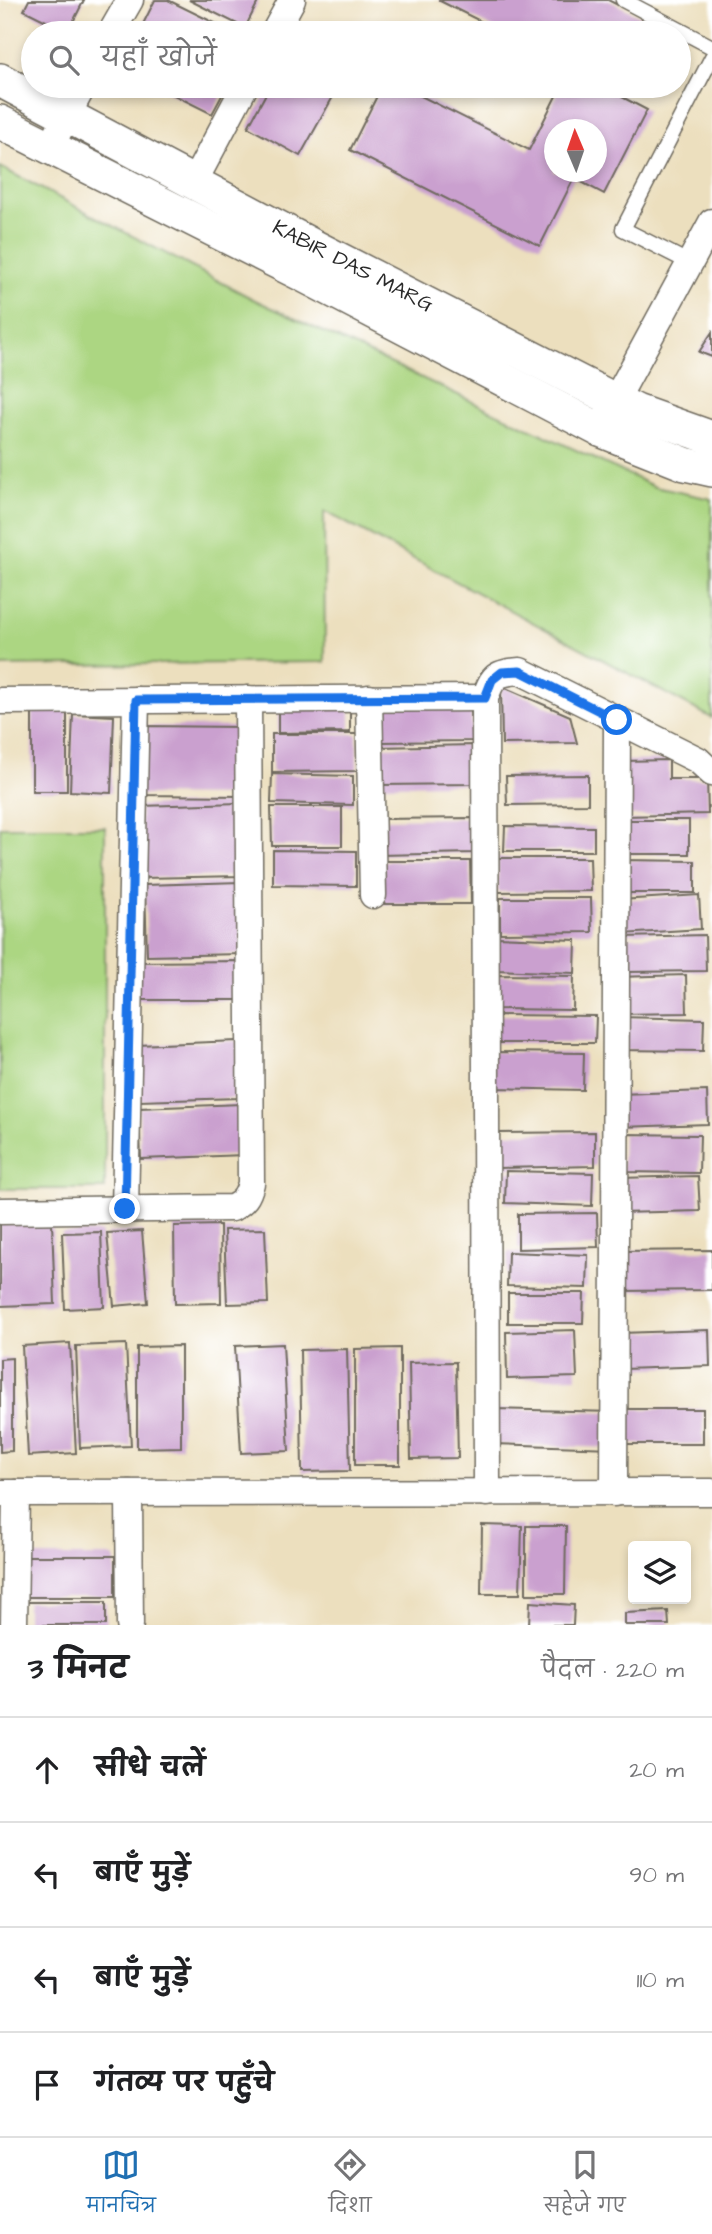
<!DOCTYPE html>
<html lang="hi">
<meta charset="utf-8">
<style>
:root{--surface:#fff;--page:#f6f6f6;--text:#202124;--muted:#757577;--line:#e0e0e0;--accent:#1f6fb2}
body{margin:0;font-family:"Architects Daughter","Playpen Sans Deva",sans-serif;background:var(--page);color:var(--text)}
.controls{position:absolute;right:21px;bottom:21px;display:grid;overflow:hidden;border-radius:7px;box-shadow:0 4px 10px #0003}
.controls button{width:63px;height:63px;display:grid;place-items:center;padding:0;border:0;border-bottom:2px solid var(--line);background:var(--surface);color:var(--text);font:35px sans-serif}
.compass{position:absolute;left:544px;top:119px;width:63px;height:63px;border-radius:50%;background:var(--surface);box-shadow:0 4px 10px #0003;rotate:358deg}
.stop{position:absolute;width:21px;height:21px;margin:-16px;border:5px solid #1a73e8;border-radius:50%;background:#fff}
.stop.end{background:#1a73e8;border-color:#fff;box-shadow:0 2px 7px #0008}
.list{margin:0;padding:0;list-style:none}
h2{display:flex;justify-content:space-between;align-items:center;height:91px;margin:0;padding:0 28px;font-size:30px}
h2 small{font-size:23px;font-weight:400;color:var(--muted)}
.list li{display:grid;grid-template-columns:46px 1fr auto;gap:21px;align-items:center;box-sizing:border-box;height:105px;padding:0 28px;border-top:2px solid var(--line)}
.list b{display:block;font-size:26px;white-space:nowrap}
.list em{font-size:23px;font-style:normal;color:var(--muted)}
.icon{flex:none;width:38px;height:38px;fill:none;stroke:currentColor;stroke-width:2;stroke-linecap:round;stroke-linejoin:round}
.map{position:relative;flex:none;width:712px;height:1625px;overflow:hidden}
.search{position:absolute;background:var(--surface);box-shadow:0 4px 10px #0003;left:21px;right:21px;top:21px;height:77px;display:flex;align-items:center;gap:18px;box-sizing:border-box;padding:0 24px;border-radius:38px;color:var(--muted);font-size:26px}
.sheet{height:511px;background:var(--surface)}
nav{display:flex;justify-content:space-around;align-items:center;box-sizing:border-box;height:98px;border-top:2px solid var(--line);background:var(--surface);font-size:19px;color:var(--muted)}
nav a{display:grid;justify-items:center;gap:4px}
nav .on{color:var(--accent)}
.map>svg:first-child{display:block}
</style>
<div class="map">
<svg width="712" height="1625" viewBox="0 0 712 1625">
<rect width="100%" height="100%" fill="#fff"/>
<filter id="ink" filterUnits="userSpaceOnUse"><feTurbulence type="fractalNoise" baseFrequency=".0143" numOctaves="2"/><feDisplacementMap in="SourceGraphic" scale="14" xChannelSelector="R" yChannelSelector="G"/><feConvolveMatrix kernelMatrix="1 2 1 2 8 2 1 2 1" color-interpolation-filters="sRGB"/></filter>
<filter id="wash" filterUnits="userSpaceOnUse"><feTurbulence type="fractalNoise" baseFrequency=".00686" numOctaves="4" result="noise"/><feDisplacementMap in="SourceGraphic" scale="28" xChannelSelector="R" yChannelSelector="G"/><feGaussianBlur stdDeviation="1.57" result="paint"/><feColorMatrix in="noise" values="0 0 0 0 0 0 0 0 0 0 0 0 0 0 0 0 0 1.4 0 .05"/><feComposite in="paint" operator="in"/></filter>
<g filter="url(#wash)">
<rect width="100%" height="100%" fill="#ecdfbe"/>
<g fill="#acd682" stroke="#6c8056" stroke-width="2">
<path d="M0,167l255,133 400,187 57,12v219l-388,-207 1,151 -325,4z"/>
<rect x="0" y="827" width="105" height="362"/>
</g>
<g id="blocks">
<g fill="#caa0cf" fill-rule="evenodd">
<path d="M29,0h55l-16,32 -44,-22z"/>
<path d="M155,0h13l67,33h-79l-14,-7z"/>
<path d="M189,0h70l-14,28z"/>
<path d="M438,0h170l50,25 -4,8h-150z"/>
<path d="M156,86h71l-15,28z"/>
<path d="M270,86h69l-39,70 -52,-29z"/>
<path d="M382,86h19l128,64 32,-64h66l-5,11 25,13 -43,84 -30,-16 -34,68 -190,-96zM554,130h42v42h-42z"/>
<path d="M712,332v25l-13,-5z"/>
<path d="M501,686l69,30 7,27 -75,1z"/>
<path d="M350,701v31l-72,1v-31z"/>
<path d="M471,705l1,36 -93,1 -1,-36z"/>
<path d="M67,709v82h-35v-81z"/>
<path d="M73,714l41,2 -3,77 -41,-2z"/>
<path d="M141,726l103,1 -1,69 -103,-1z"/>
<path d="M272,734h85v37l-85,1z"/>
<path d="M474,745l1,39 -96,1 -1,-38z"/>
<path d="M669,760v19h38l1,35 -84,2 -1,-55z"/>
<path d="M272,774l81,2v29l-82,-2z"/>
<path d="M588,775v29l-81,1 -1,-29z"/>
<path d="M240,803l2,73 -100,2 -2,-72z"/>
<path d="M271,807h71v39h-70z"/>
<path d="M475,818l1,35 -98,2 -1,-36z"/>
<rect x="621" y="820" width="68" height="34"/>
<path d="M505,826l89,1v24h-90z"/>
<path d="M273,850l83,1v35l-83,-1z"/>
<path d="M498,858h92l1,33 -93,1z"/>
<path d="M621,860l74,1v32h-74z"/>
<path d="M383,861h87l1,43h-88z"/>
<path d="M240,882l2,72 -95,2 -2,-71z"/>
<path d="M699,895l2,34 -79,5 -2,-34z"/>
<path d="M500,898h91l1,34 -92,1z"/>
<path d="M705,935l1,36 -82,1 -1,-35z"/>
<path d="M496,937l80,3 -1,33 -80,-3z"/>
<path d="M244,961v39h-109v-38z"/>
<path d="M492,975l82,1 -1,34 -81,-1z"/>
<path d="M686,975l1,38 -69,1 -1,-37z"/>
<path d="M495,1015l101,1 -1,27h-100z"/>
<path d="M619,1017l85,2 -1,32 -85,-1z"/>
<path d="M237,1041l2,57 -100,3 -2,-56z"/>
<path d="M493,1052l91,1 -1,37 -91,-2z"/>
<path d="M707,1091l1,33 -87,3 -2,-33z"/>
<path d="M241,1104l3,51 -103,4 -2,-51z"/>
<path d="M595,1132v34l-97,2v-35z"/>
<path d="M623,1134l77,1 -1,38 -77,-1z"/>
<path d="M506,1171l87,2 -1,33 -87,-3z"/>
<path d="M698,1176l2,35 -81,2 -1,-35z"/>
<path d="M597,1213l1,34 -80,2v-35z"/>
<path d="M52,1222l3,82 -55,2v-82z"/>
<path d="M220,1225l1,78 -46,1 -1,-78z"/>
<path d="M265,1229l3,74 -41,1 -3,-74z"/>
<path d="M142,1231l6,72 -34,3 -7,-73z"/>
<path d="M101,1232l3,75 -39,2 -3,-76z"/>
<path d="M712,1250v40l-92,1v-40z"/>
<path d="M508,1252l80,3 -1,33 -80,-2z"/>
<path d="M508,1293h76l-1,30h-75z"/>
<path d="M575,1330l2,47 -70,2 -1,-47z"/>
<path d="M709,1330l1,36 -87,3 -2,-36z"/>
<path d="M70,1343l6,110 -48,3 -6,-110z"/>
<path d="M126,1344l5,102 -51,2 -4,-102z"/>
<path d="M283,1344l6,107 -48,2 -6,-107z"/>
<path d="M181,1346v101l-44,1v-101z"/>
<path d="M400,1348v117h-45v-116z"/>
<path d="M347,1349l3,122 -48,1 -2,-122z"/>
<path d="M12,1358v93l-12,1v-93z"/>
<path d="M456,1362l2,96 -47,1 -2,-96z"/>
<path d="M494,1409l120,3 -2,36 -119,-4z"/>
<rect x="627" y="1409" width="76" height="35"/>
<path d="M482,1525l40,1 -2,68h-39z"/>
<path d="M526,1526h40l-1,68h-39z"/>
<rect x="24" y="1556" width="91" height="41"/>
<rect x="27" y="1602" width="79" height="23"/>
<path d="M530,1602l44,3 -1,20h-44z"/>
<path d="M668,1611l1,14h-44v-12z"/>
</g>
</g>
</g>
<g filter="url(#ink)">
<use href="#blocks" fill-opacity="0" stroke="#6f6a5e" stroke-width="2"/>
<g fill="none" stroke-linecap="round" stroke-linejoin="round">
<defs>
<g id="service">
<path d="M623,0l89,47"/>
<path d="M690,263l-67,-34 89,-172"/>
</g>
<g id="minor">
<path d="M111,33l19,-33"/>
<path d="M274,33l18,-33"/>
<path d="M50,147l33,-61"/>
<path d="M194,182l51,-96"/>
<path d="M607,416l105,-194"/>
<path d="M369,698l4,197"/>
<path d="M0,701l485,-3"/>
<path d="M125,1209l11,-509"/>
<path d="M0,1211l232,-3c12,-6 16,-12 19,-25l-3,-484"/>
<path d="M0,1493l712,-1"/>
<path d="M129,1493l1,132"/>
<path d="M487,1493l-2,-795c8,-23 11,-25 35,-27l178,89 14,13"/>
<path d="M614,1493l3,-773"/>
<path d="M14,1625l2,-132"/>
</g>
<g id="tertiary">
<path d="M0,80l317,168 319,163 76,27"/>
<path d="M0,122l303,153 297,155 85,34 27,6"/>
</g>
</defs>
<use href="#service" stroke="#6f6a5e" stroke-width="17"/>
<use href="#minor" stroke="#6f6a5e" stroke-width="29"/>
<use href="#tertiary" stroke="#6f6a5e" stroke-width="36"/>
<use href="#service" stroke="#fff" stroke-width="14"/>
<use href="#minor" stroke="#fff" stroke-width="26"/>
<use href="#tertiary" stroke="#fff" stroke-width="33"/>
</g>
</g>
<g fill="none" stroke-linecap="round" stroke-linejoin="round" filter="url(#ink)">
<path stroke="#1a73e8" stroke-width="9" d="M125,1209l11,-509 349,-2 7,-18 10,-8 18,-1 97,49"/>
</g>
<g text-anchor="middle" dominant-baseline="central" stroke-width="5" stroke-linejoin="round" paint-order="stroke">
<g font-size="21" fill="#2b2b2b" stroke="#fff">
<text transform="translate(353 266) rotate(27)">KABIR DAS MARG</text>
</g>
</g>
</svg>
<div class="controls">
<button><svg class="icon" aria-label="layers" viewBox="0 0 24 24"><path d="M12 4l9 5-9 5-9-5zM3 14l9 5 9-5"/></svg></button>
</div>
<svg class="compass" viewBox="-18 -18 36 36"><path d="M0-13l5 13h-10z" fill="#e53935"/><path d="M0 13l5-13h-10z" fill="#757577"/></svg>
<div class="stop" style="left:617px;top:720px"></div>
<div class="stop end" style="left:125px;top:1209px"></div>
<div class="search"><svg class="icon" aria-label="search" viewBox="0 0 24 24"><circle cx="10" cy="10" r="6"/><path d="M15 15l6 6"/></svg>यहाँ खोजें</div>
</div>
<section class="sheet">
<h2>3 मिनट<small>पैदल · 220 m</small></h2>
<ul class="list">
<li><svg class="icon" aria-label="ahead" viewBox="0 0 24 24"><path d="M12 20V5M6 11l6-6 6 6"/></svg><div><b>सीधे चलें</b></div><em>20 m</em></li>
<li><svg class="icon" aria-label="left" viewBox="0 0 24 24"><path d="M17 20v-9H6M10 6l-5 5 5 5"/></svg><div><b>बाएँ मुड़ें</b></div><em>90 m</em></li>
<li><svg class="icon" aria-label="left" viewBox="0 0 24 24"><path d="M17 20v-9H6M10 6l-5 5 5 5"/></svg><div><b>बाएँ मुड़ें</b></div><em>110 m</em></li>
<li><svg class="icon" aria-label="arrive" viewBox="0 0 24 24"><path d="M6 21V4h12l-3 4 3 4H6"/></svg><div><b>गंतव्य पर पहुँचे</b></div></li>
</ul>
</section>
<nav>
<a class="on"><svg class="icon" aria-label="map" viewBox="0 0 24 24"><path d="M3 6l6-2 6 2 6-2v14l-6 2-6-2-6 2zM9 4v14M15 6v14"/></svg>मानचित्र</a>
<a><svg class="icon" aria-label="directions" viewBox="0 0 24 24"><path d="M12 3l9 9-9 9-9-9zM9 14v-3h6M13 9l2 2-2 2"/></svg>दिशा</a>
<a><svg class="icon" aria-label="saved" viewBox="0 0 24 24"><path d="M7 4h10v16l-5-4-5 4z"/></svg>सहेजे गए</a>
</nav>
